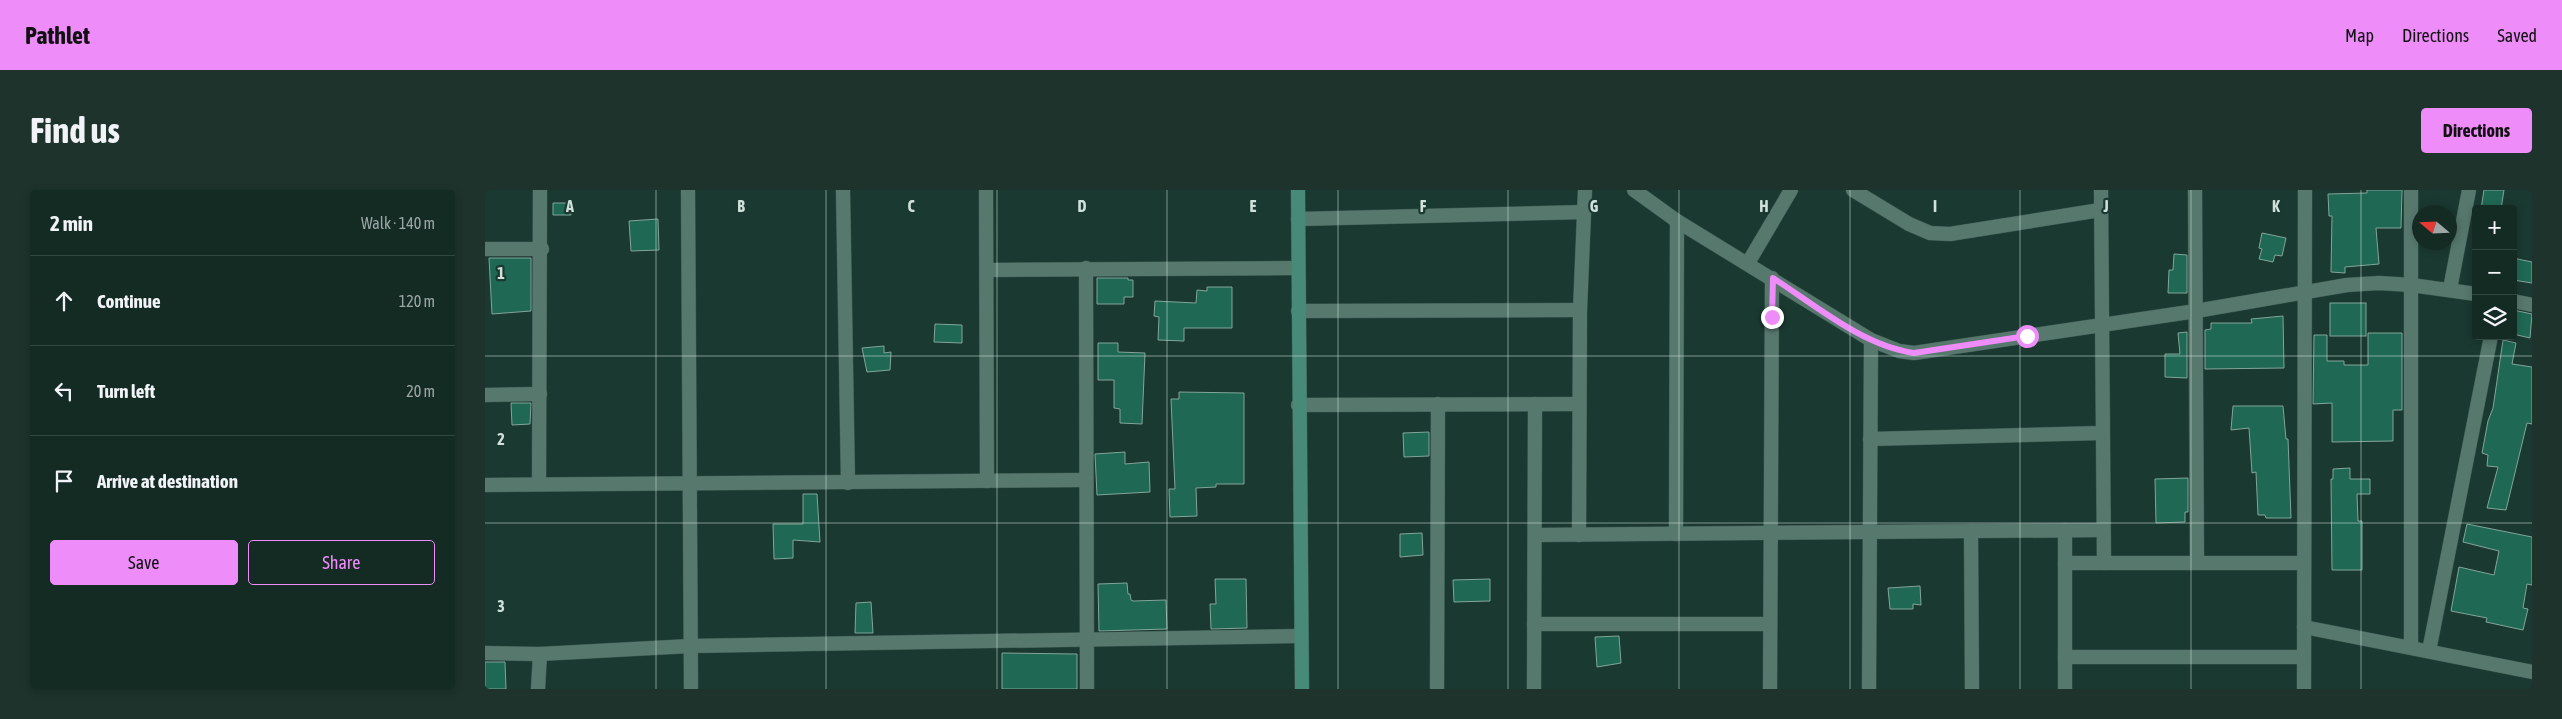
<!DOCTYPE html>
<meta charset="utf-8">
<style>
:root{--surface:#142b24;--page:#1d332c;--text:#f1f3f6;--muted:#9da7a6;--line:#334741;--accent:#ee8cf9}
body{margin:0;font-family:"Asap Condensed",sans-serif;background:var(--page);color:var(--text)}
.controls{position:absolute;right:15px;top:15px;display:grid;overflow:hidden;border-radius:5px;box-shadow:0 2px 8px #0003}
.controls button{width:45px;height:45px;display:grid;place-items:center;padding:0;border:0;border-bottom:1px solid var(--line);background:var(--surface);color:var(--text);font:25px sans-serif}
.compass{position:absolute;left:1927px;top:15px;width:45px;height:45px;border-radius:50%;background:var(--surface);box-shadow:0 2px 8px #0003;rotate:289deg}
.stop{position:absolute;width:15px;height:15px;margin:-11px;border:4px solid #ee8cf9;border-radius:50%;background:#fff}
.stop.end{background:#ee8cf9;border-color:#fff;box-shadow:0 1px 5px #0008}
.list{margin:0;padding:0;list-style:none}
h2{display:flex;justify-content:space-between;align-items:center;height:65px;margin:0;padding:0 20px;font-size:21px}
h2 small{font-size:16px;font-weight:400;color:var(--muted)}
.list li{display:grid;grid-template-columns:32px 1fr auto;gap:15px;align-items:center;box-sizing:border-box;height:90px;padding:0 20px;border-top:1px solid var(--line)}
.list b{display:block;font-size:19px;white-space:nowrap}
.list em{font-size:16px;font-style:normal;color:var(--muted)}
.actions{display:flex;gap:10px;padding:15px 20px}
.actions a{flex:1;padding:11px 0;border:1px solid var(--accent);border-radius:5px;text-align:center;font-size:18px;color:var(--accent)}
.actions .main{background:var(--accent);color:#111}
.icon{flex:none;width:28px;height:28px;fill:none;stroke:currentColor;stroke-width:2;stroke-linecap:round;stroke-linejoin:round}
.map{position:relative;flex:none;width:2047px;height:499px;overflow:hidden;border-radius:5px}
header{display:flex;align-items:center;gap:30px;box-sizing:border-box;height:70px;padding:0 25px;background:var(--accent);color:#111}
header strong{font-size:24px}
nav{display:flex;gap:28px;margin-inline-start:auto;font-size:18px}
.intro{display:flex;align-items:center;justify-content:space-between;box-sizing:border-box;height:120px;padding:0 30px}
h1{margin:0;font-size:35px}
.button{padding:12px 22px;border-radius:5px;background:var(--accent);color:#111;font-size:18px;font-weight:700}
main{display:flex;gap:30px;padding:0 30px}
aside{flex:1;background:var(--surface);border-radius:5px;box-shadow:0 2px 8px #0003}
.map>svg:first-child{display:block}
</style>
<header>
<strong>Pathlet</strong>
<nav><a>Map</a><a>Directions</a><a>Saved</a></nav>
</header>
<div class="intro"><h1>Find us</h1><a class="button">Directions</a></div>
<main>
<aside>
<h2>2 min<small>Walk · 140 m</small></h2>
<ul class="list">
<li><svg class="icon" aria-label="ahead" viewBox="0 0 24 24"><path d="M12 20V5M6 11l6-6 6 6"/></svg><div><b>Continue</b></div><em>120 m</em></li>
<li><svg class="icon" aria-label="left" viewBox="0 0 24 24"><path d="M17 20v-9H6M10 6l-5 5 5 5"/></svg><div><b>Turn left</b></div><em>20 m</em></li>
<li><svg class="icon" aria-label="arrive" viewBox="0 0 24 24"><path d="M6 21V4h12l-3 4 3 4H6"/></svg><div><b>Arrive at destination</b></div></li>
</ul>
<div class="actions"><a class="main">Save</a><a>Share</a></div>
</aside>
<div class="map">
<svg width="2047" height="499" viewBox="0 0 2047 499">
<rect width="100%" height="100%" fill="#1a3930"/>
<g fill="#1f6854" stroke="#83a599">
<path d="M1882,0h35l-1,38h-25l3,36 -34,3v6l-14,-1 1,-56h-3l-1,-22 39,-1z"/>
<path d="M1999,0h20l-3,19h-20z"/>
<path d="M68,13h17l1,12h-18z"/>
<path d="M173,29l1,31 -28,1 -2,-30z"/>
<path d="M1777,43l24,5 -4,18 -7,-1 -2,7 -14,-3 3,-10 -3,-1z"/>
<path d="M1689,64l13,1v38h-19l1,-23h4z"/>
<path d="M4,68h42v53l-39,3z"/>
<path d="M2028,68l19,4v21l-19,-3z"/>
<path d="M612,88h31v2h5v17h-9v7h-27z"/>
<path d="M722,97h25v41h-48v13l-26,-1 1,-23 -5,-1 1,-15 41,2 1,-13 10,1z"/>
<rect x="1845" y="113" width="36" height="33"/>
<path d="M2028,120l19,4 -2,24 -17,-4z"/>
<path d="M1798,126l1,52 -79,1v-39l6,-1v-6h41l-1,-4z"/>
<path d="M450,134l27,1v18l-28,-1z"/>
<path d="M1702,142v46l-22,-1v-23h15l-2,-21z"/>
<path d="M1883,143h34v77h-9v31l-61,1v-39l-19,1 1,-69h13v26h17v4h24z"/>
<path d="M2018,150l13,3 -4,21 20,3v57l-5,-1 -21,87 -19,-2 11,-41 -11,-1 1,-11 -6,-2 6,-32 5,-13z"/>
<path d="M613,153h20v9l27,1 -3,71 -22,-1v-14l-6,-1v-28h-16z"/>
<path d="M399,156v7l7,-1 -1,18 -23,2 -5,-24z"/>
<path d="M694,202l65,1v91h-28v3l-20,1 1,28 -27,1 -1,-28h6l-4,-90h8z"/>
<path d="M26,213h20l-1,21 -18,1z"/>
<path d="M1748,216h50l3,33h2l3,79h-25l-1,-3h-7l-2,-43 -4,1 -3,-45 -18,2z"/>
<path d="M944,242v24l-25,1 -1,-24z"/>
<path d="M640,262v12l24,-2 1,30 -53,3 -2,-41z"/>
<path d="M1865,278v11h20v15h-13l1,27h4v49h-30l-1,-91h2v-10z"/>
<path d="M1703,288v34h-3v10l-29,1 -1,-44z"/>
<path d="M318,304h14l3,48 -27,-2v18l-19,1 -1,-35h30z"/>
<path d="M1982,334l65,13v48l-5,-1 -4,24 5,1 -5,21 -37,-8 1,-4 -36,-7 8,-44 35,8 5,-24 -36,-9z"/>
<path d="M937,343l1,22 -23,2v-23z"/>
<path d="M730,389h31l1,49 -36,1 -1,-25h6z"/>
<path d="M1005,389v22l-36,1 -1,-22z"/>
<path d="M642,393l1,11h2l1,6 2,1 33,-1 1,29 -68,2 -1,-47z"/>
<path d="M1435,396l1,19 -8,-1v5h-23l-2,-21z"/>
<path d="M386,412l2,31h-18l1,-30z"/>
<path d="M1134,446l2,27 -24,4 -2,-30z"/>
<path d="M517,463l75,1v35h-75z"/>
<path d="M0,472h20l1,27h-21z"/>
</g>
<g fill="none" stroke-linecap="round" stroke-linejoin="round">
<defs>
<g id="minor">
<path d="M203,0l3,499"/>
<path d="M358,0l5,293"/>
<path d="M501,0l1,291"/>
<path d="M1149,0l43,31 194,119 28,11 15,2 282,-42 151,-26 32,-2 32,2 65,9"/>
<path d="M1368,0l56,34 21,9 20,1 150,-24"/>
<path d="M1616,0l3,373"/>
<path d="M1710,0l2,373"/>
<path d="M813,29l286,-7"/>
<path d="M0,59h57"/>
<path d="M1263,73l43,-73"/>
<path d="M601,78l1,421"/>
<path d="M502,80l310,-2"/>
<path d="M1965,99l19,-99"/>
<path d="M2028,111l19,4"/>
<path d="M813,121l282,-1"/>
<path d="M0,205l55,-1"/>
<path d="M813,215l281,-1"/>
<path d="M1385,249l232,-6"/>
<path d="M54,294l1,-294"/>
<path d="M0,295l601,-5"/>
<path d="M1486,341l1,158"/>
<path d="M1191,344l1,-313"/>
<path d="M1050,345l568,-5"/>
<path d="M1094,345l1,-225 5,-120"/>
<path d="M1580,373h239"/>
<path d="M1049,434h236"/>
<path d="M1819,437l228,45"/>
<path d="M1926,457v-457"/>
<path d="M1944,461l62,-315"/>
<path d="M0,463l55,1 150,-8 610,-10"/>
<path d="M1580,467h238"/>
<path d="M53,499l2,-35"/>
<path d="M952,499l1,-285"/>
<path d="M1049,499l1,-285"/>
<path d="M1285,499l2,-411"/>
<path d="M1384,499l2,-349"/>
<path d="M1580,499v-159"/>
</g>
<path id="tertiary" d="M1819,499l1,-499"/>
<path id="secondary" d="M813,0l4,499"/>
</defs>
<use href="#minor" stroke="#3a564e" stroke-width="15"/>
<use href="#tertiary" stroke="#3a564e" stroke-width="15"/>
<use href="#secondary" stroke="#3a564e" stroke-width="15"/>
<use href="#minor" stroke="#57786d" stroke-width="14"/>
<use href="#tertiary" stroke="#57786d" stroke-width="14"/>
<use href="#secondary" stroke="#478a78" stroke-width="14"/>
</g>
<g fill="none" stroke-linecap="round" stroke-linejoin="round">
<path stroke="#ee8cf9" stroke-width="6" d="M1287,127l1,-39c42,27 90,68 141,75l113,-17"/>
</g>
<path fill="none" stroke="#cfe1da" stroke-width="1" stroke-opacity="0.55" d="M171,0v499M341,0v499M512,0v499M682,0v499M853,0v499M1023,0v499M1194,0v499M1365,0v499M1535,0v499M1706,0v499M1876,0v499M0,166h2047M0,333h2047"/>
<g font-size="16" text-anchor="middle" font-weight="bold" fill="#cfe1da" stroke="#1a3930" stroke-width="4.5" stroke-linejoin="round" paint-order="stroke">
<text x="85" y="22">A</text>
<text x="256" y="22">B</text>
<text x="426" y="22">C</text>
<text x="597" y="22">D</text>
<text x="768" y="22">E</text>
<text x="938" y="22">F</text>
<text x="1109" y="22">G</text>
<text x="1279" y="22">H</text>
<text x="1450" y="22">I</text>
<text x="1621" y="22">J</text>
<text x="1791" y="22">K</text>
<text x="16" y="89">1</text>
<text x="16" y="255">2</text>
<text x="16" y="422">3</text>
</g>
</svg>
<div class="controls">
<button>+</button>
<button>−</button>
<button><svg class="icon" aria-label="layers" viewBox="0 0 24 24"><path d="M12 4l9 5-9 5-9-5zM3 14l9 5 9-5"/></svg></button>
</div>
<svg class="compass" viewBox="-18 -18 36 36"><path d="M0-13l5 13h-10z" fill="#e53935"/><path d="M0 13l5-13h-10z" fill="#9da7a6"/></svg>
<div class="stop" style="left:1542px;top:146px"></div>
<div class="stop end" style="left:1287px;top:127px"></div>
</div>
</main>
